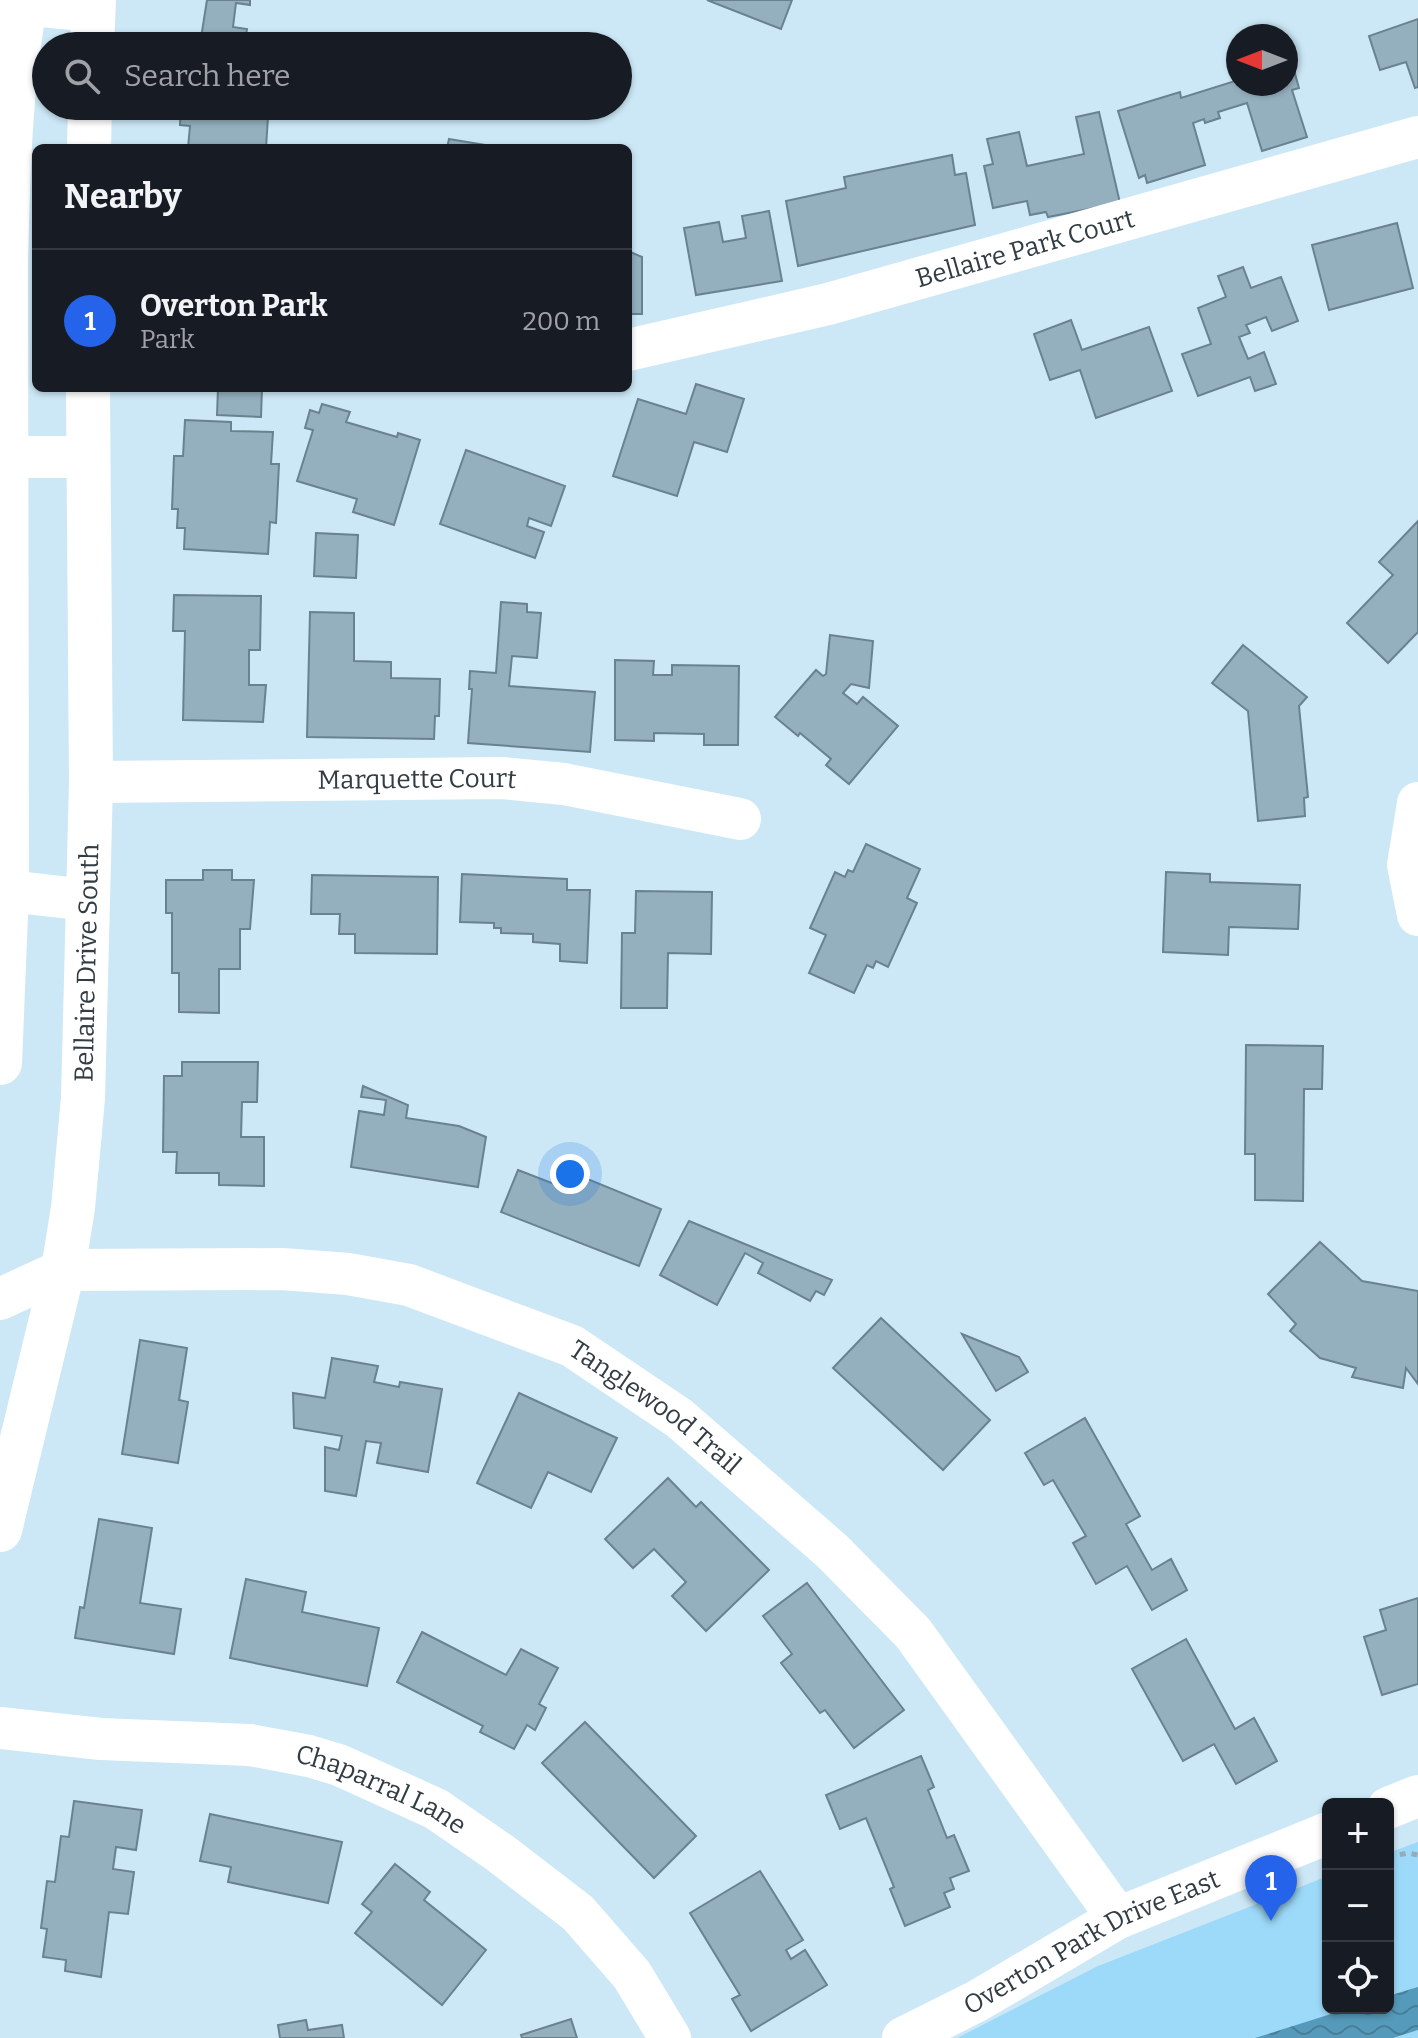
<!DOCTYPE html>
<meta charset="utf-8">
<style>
:root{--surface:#171b24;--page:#20242c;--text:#f1f3f6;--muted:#9ea1a6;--line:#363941;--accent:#2563eb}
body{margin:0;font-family:Bitter,serif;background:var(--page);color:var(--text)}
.controls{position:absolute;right:24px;bottom:24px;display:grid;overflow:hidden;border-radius:12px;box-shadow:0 2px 6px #0004}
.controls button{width:72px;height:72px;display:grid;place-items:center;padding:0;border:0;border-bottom:2px solid var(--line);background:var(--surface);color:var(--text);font:40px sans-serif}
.compass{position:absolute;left:1226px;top:24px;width:72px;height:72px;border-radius:50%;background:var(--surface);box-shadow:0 2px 6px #0004;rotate:270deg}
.you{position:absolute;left:570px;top:1174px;width:28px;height:28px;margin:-20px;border:6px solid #fff;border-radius:50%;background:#1a73e8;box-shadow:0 0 0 12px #1a73e833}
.badge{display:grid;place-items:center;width:52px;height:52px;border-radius:50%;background:var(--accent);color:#fff;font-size:26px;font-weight:700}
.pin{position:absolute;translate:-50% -66px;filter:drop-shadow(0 2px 4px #0008)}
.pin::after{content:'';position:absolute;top:42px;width:28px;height:24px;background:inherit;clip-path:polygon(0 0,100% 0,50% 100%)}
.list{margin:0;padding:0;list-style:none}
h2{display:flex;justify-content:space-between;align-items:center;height:104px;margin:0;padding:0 32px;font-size:34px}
h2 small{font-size:26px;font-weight:400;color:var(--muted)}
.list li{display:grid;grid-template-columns:52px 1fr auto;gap:24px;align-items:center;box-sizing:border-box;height:144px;padding:0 32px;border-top:2px solid var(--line)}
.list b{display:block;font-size:30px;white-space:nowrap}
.list p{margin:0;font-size:26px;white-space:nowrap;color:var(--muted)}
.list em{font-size:26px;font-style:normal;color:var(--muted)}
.icon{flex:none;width:44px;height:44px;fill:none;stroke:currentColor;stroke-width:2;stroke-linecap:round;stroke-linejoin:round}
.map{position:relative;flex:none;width:1418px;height:2038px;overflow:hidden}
.search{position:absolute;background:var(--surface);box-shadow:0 2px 6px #0004;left:32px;top:32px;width:600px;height:88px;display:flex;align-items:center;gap:20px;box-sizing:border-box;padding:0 28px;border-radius:44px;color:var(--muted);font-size:30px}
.panel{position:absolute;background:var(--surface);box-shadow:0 2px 6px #0004;left:32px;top:144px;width:600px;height:248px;border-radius:12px}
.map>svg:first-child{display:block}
</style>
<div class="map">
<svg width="1418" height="2038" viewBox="0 0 1418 2038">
<defs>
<pattern id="water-waves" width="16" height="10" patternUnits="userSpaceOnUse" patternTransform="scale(2)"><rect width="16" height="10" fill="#559aba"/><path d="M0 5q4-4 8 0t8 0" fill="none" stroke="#477f99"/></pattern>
</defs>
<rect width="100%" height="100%" fill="#cce8f6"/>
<path fill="#9ddaf9" d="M1418,1842v196h-461l141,-72 230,-90v132h60v-155z"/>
<path fill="url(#water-waves)" d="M1418,1987v43l-25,8h-138l95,-30h38v-12z"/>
<g fill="#94afbd" stroke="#698290" stroke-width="2">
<path d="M207,0h43v5l-14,-2 -3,24 14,2 -2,11 32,4v2h-88l1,-10 11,2z"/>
<path d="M707,0h85l-11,29z"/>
<path d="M1418,19v68l-3,1 -9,-26 -26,8 -11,-34z"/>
<path d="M1292,63l7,25 -7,2 15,47 -45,14 -15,-48 -29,9 2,6 -15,5 -1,-4 -11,4 12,42 -58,18 -2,-8 -6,3 -21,-67 62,-19 1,6 57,-18v4h48v-19z"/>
<path d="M181,106h52l-1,10 36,1 -2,31h-78l2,-22 -10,-1z"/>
<path d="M1099,112l21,91 -72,14 -2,-5 -16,3 -3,-14 -34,7 -9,-42 9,-2 -6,-25 32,-7 8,34 57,-12 -8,-37z"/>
<path d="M449,139l42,7 2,2h-46z"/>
<path d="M952,155l3,20 11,-2 9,52 -177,41 -12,-65 60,-13 -2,-11z"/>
<path d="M769,211l13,70 -86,14 -12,-67 35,-6 4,20 23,-4 -4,-22z"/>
<path d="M1397,223l16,65 -84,22 -17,-65z"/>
<path d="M628,251l14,6v57h-14z"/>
<path d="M1243,267l8,21 30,-11 17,44 -26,10 -6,-14 -20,8 4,8 -11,4 9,22 16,-7 12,32 -21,7 -5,-14 -52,19 -16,-42 29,-10 -13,-36 28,-11 -8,-21z"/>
<path d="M1071,320l11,30 67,-23 23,64 -76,27 -16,-48 -30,10 -16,-46z"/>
<path d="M696,384l48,15 -17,53 -33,-10 -17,54 -64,-20 25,-77 48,15z"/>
<path d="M218,388h44l-1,29 -44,-2z"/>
<path d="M322,404l28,8 -4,10 51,15 1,-4 22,7 -26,85 -41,-13 4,-13 -60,-18 16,-51 -8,-2 5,-18 9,3z"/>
<path d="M185,420l46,2v9l42,1 -2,32h8l-3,59 -6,-1 -2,32 -84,-5 1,-21h-8l1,-19h-6l2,-53h9z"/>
<path d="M466,450l99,36 -14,40 -22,-8 -2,8 17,6 -9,26 -95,-34z"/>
<path d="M1418,521v111l-30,31 -41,-40 46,-48 -14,-13z"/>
<path d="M316,533l42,2 -2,43 -42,-2z"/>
<path d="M174,595l87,1 -1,54h-11v35h17l-3,37 -80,-2 2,-89h-12z"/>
<path d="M501,602l26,2v8l14,1 -4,45 -25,-2 -3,30 86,6 -5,60 -122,-9 4,-54h-3l1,-18 26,2z"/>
<path d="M310,612l44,1v48l37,1v16l49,1 -1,37h-4l-1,23 -127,-2z"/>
<path d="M830,635l43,6 -4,47 -18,-4 -8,9 14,11 6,-7 35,29 -49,58 -23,-19 5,-6 -31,-26 -2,3 -23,-19 41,-47 7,6 3,-2z"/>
<path d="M1243,645l64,52 -8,9 9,91 -4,1 1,18 -47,5 -10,-110 -36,-28z"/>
<path d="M615,660l39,1 -1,14h19v-10l67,1 -1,79h-34v-11l-50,-1v8l-39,-1z"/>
<path d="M866,844l54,25 -13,29 10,5 -29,64 -12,-6 -3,7 -6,-3 -13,28 -45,-20 17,-38 -16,-7 25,-56 10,5 3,-7 5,2z"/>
<path d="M203,870h29v10h22l-4,49h-10v40h-21v44l-40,-1v-39h-7v-60h-6v-33h37z"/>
<path d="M1166,872l44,2v8l90,3 -2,44 -69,-2 -1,28 -65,-3z"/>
<path d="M462,874l105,5v11h23l-3,73 -27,-2v-17l-27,-2v-8l-32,-1v-5h-7v-5l-34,-1z"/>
<path d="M312,875l126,2 -1,77 -82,-1v-19h-16l1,-20h-29z"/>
<path d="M636,891l76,1 -1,62 -43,-1 -1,55h-46l1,-75h13z"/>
<path d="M1246,1045l77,1 -1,43h-18l-1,112 -48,-1v-46h-10z"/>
<path d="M182,1062h76l-1,40h-15l-1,35h23v49l-45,-1v-12h-43l1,-21h-14l1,-76h18z"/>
<path d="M363,1086l45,19 -2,13 53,8 27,11 -8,50 -127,-20 8,-56 25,4 2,-15 -25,-3z"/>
<path d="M518,1170l36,14 4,-11 13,5 2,-5 88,36 -22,57 -138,-54z"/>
<path d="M689,1221l143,59 -8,15 -8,-4 -6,10 -52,-28 5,-10 -18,-10 -28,52 -57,-30z"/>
<path d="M1320,1242l42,39 56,10v93l-12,-16 -3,20 -51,-11 4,-9 -36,-10 -30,-27 6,-7 -28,-30z"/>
<path d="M881,1318l109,102 -47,50 -110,-102z"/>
<path d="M962,1334l57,23 9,15 -32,19z"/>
<path d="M140,1340l47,8 -8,52 9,2 -10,61 -56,-9z"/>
<path d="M332,1358l46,8 -4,16 25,5 1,-5 42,7 -14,83 -51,-9 4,-20 -15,-2 -10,55 -31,-5v-44l14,3 3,-14 -48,-8 -1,-35 32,5z"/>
<path d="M519,1393l98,45 -26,54 -43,-20 -17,36 -54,-25z"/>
<path d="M1085,1418l55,98 -14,8 26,46 19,-11 16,31 -35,20 -25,-44 -31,18 -23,-41 13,-7 -33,-56 -9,5 -19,-32z"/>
<path d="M668,1478l28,29 5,-5 68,68 -63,61 -34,-35 14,-14 -32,-33 -21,19 -28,-29z"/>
<path d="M99,1519l53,9 -12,75 41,6 -7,45 -99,-16 5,-31 4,1z"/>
<path d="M246,1579l60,13 -4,20 77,16 -12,58 -137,-28z"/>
<path d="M807,1583l97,127 -50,38 -29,-38 -5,3 -39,-50 11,-9 -29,-38z"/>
<path d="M1418,1598v86l-36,11 -18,-58 22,-7 -6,-20z"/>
<path d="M422,1632l84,43 15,-26 37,19 -19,36 7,4 -11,22 -8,-5 -13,24 -34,-17 3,-6 -86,-44z"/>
<path d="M1186,1639l49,90 19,-11 23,43 -41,23 -22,-40 -31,17 -51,-92z"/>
<path d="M585,1722l111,114 -42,42 -112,-115z"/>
<path d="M921,1756l13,31 -6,3 19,48 7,-3 15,36 -19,7 4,11 -10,4 6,14 -45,19 -15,-37 4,-2 -28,-69 -26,11 -14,-34z"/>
<path d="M74,1801l68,9 -6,40 -20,-3 -3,22 21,3 -6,42 -19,-2 -8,65 -36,-6 1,-11 -23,-3 4,-28 -6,-1 6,-47 8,1 6,-46 8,1z"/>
<path d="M210,1814l132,28 -14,61 -100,-21 3,-15 -31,-6z"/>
<path d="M395,1864l35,28 -6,8 62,50 -44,55 -87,-72 17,-21 -10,-8z"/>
<path d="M760,1871l43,69 -17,10 5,9 14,-9 22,35 -76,46 -19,-32 8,-4 -50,-82z"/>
<path d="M571,2019l6,19h-55l-1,-3z"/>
<path d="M306,2020l2,10 34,-5 2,13h-64l-2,-13z"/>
</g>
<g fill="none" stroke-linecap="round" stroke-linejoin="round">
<path stroke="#95abb6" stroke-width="5" stroke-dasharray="6 6" stroke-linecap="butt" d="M1388,1857l20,-4 10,2"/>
<g stroke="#fff" stroke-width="42">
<path d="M0,2l93,9"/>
<path id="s1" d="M628,350l200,-46 590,-167"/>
<path d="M0,457h88"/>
<path id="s2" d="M91,782l411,-4 62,6 176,35"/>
<path d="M1418,803l-10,62 10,50"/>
<path d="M0,890l88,10"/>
<path id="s3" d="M0,1299l63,-29 219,-1 66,5 61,11 163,61 107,72 153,133 81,82 205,285"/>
<path id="s4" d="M0,1728l101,11 149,6 59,11 30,9 97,44 64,44 78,60 54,62 38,63"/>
<path d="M1388,1808l30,-12"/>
<path id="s5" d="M903,2038l74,-37 141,-83 210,-85"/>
</g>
<g stroke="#fff" stroke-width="44">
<path d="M92,46l2,-46"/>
<path d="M89,148l1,-42"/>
<path d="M0,1063l7,-173 -1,-626c2,-88 4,-177 20,-264"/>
<path id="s6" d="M0,1530l63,-260 10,-62 10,-110 8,-316 -3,-394"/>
</g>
</g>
<g text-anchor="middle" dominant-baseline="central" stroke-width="8" stroke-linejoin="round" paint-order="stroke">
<g font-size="26" fill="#323d43" stroke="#e2f3fc">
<text stroke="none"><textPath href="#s1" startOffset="410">Bellaire Park Court</textPath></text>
<text stroke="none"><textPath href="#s2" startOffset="326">Marquette Court</textPath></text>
<text stroke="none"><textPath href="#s6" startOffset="576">Bellaire Drive South</textPath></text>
<text stroke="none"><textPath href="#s3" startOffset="694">Tanglewood Trail</textPath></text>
<text stroke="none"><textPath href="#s4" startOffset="390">Chaparral Lane</textPath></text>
<text stroke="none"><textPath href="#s5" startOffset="212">Overton Park Drive East</textPath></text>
</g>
</g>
</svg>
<div class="controls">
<button>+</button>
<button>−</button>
<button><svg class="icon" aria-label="locate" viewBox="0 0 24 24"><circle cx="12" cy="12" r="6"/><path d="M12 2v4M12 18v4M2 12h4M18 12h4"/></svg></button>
</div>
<svg class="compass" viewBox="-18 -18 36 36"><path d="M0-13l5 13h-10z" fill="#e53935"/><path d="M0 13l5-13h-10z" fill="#9ea1a6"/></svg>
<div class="you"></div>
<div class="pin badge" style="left:1271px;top:1921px">1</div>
<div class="search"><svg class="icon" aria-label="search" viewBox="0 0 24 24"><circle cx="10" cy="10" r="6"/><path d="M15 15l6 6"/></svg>Search here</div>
<section class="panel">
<h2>Nearby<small></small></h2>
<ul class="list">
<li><span class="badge">1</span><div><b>Overton Park</b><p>Park</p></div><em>200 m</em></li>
</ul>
</section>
</div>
